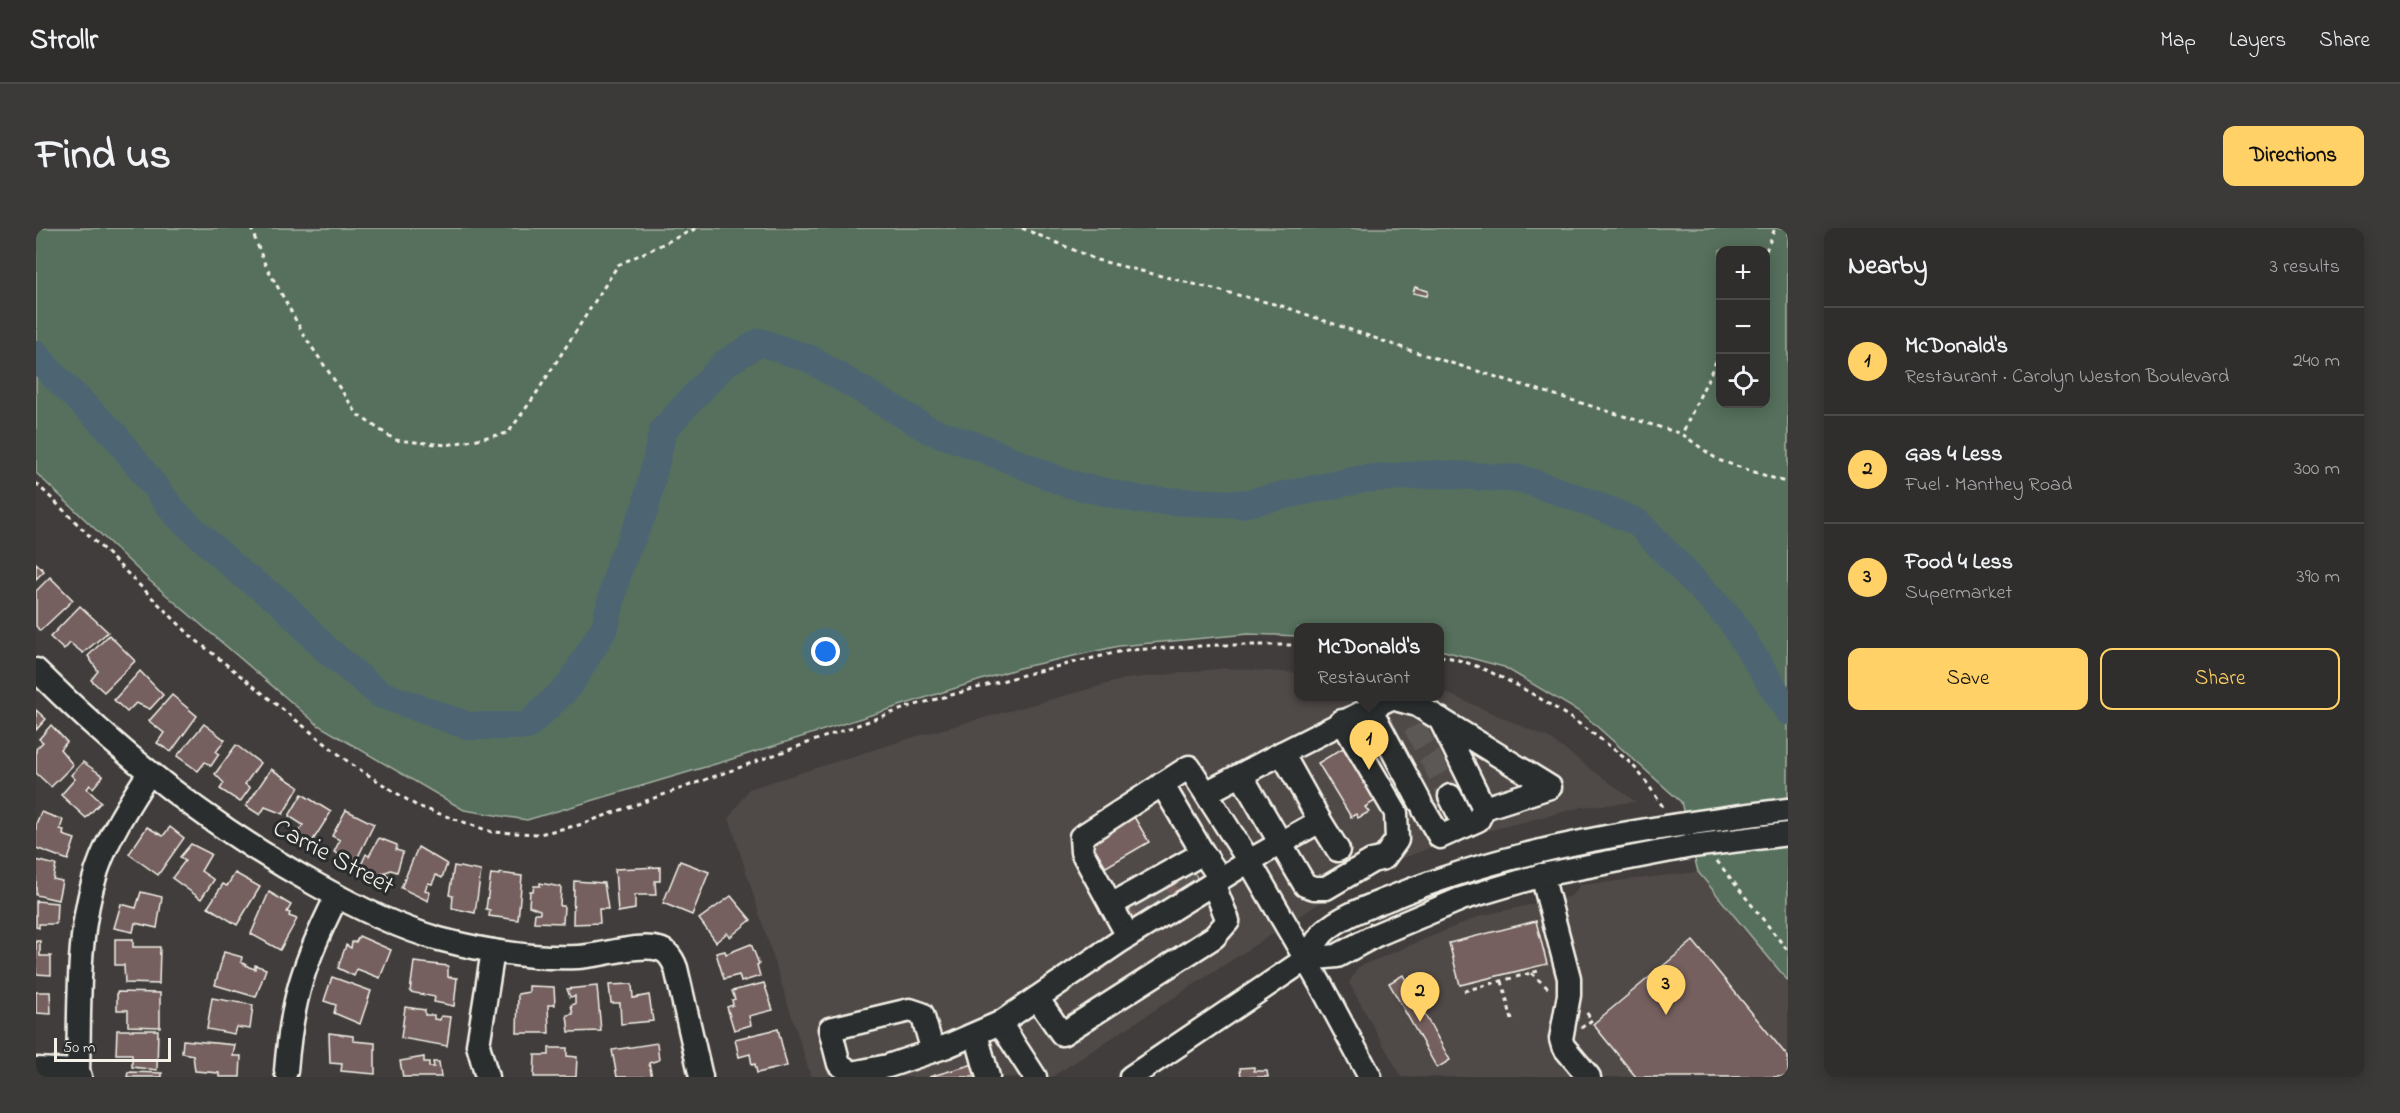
<!DOCTYPE html>
<meta charset="utf-8">
<style>
:root{--surface:#302e2d;--page:#3c3a39;--text:#f1f3f6;--muted:#a8a8aa;--line:#4b4a49;--accent:#ffd166}
body{margin:0;font-family:"Indie Flower",sans-serif;background:var(--page);color:var(--text)}
.controls{position:absolute;right:18px;top:18px;display:grid;overflow:hidden;border-radius:12px;box-shadow:0 3px 15px #0003}
.controls button{width:54px;height:54px;display:grid;place-items:center;padding:0;border:0;border-bottom:2px solid var(--line);background:var(--surface);color:var(--text);font:30px sans-serif}
.scale{position:absolute;left:18px;bottom:15px;width:117px;box-sizing:border-box;padding-left:6px;border:3px solid #f4f1e8;border-top:0;font-size:16px;line-height:21px;white-space:nowrap;color:#f4f1e8;-webkit-text-stroke:4px #2a2d2e;paint-order:stroke}
.you{position:absolute;left:790px;top:424px;width:21px;height:21px;margin:-15px;border:4px solid #fff;border-radius:50%;background:#1a73e8;box-shadow:0 0 0 9px #1a73e833}
.badge{display:grid;place-items:center;width:39px;height:39px;border-radius:50%;background:var(--accent);color:#111;font-size:20px;font-weight:700}
.pin{position:absolute;translate:-50% -50px;filter:drop-shadow(0 2px 3px #0008)}
.pin::after{content:'';position:absolute;top:32px;width:21px;height:18px;background:inherit;clip-path:polygon(0 0,100% 0,50% 100%)}
.popup{position:absolute;left:1258px;top:395px;width:150px;height:78px;box-sizing:border-box;display:grid;place-content:center;border-radius:12px;background:var(--surface);filter:drop-shadow(0 2px 4px #0005);font-size:20px;white-space:nowrap;color:var(--muted)}
.popup b{font-size:22px;color:var(--text)}
.popup::after{content:'';position:absolute;left:50%;top:100%;margin-left:-12px;border:12px solid transparent;border-top-color:var(--surface)}
.list{margin:0;padding:0;list-style:none}
h2{display:flex;justify-content:space-between;align-items:center;height:78px;margin:0;padding:0 24px;font-size:26px}
h2 small{font-size:20px;font-weight:400;color:var(--muted)}
.list li{display:grid;grid-template-columns:39px 1fr auto;gap:18px;align-items:center;box-sizing:border-box;height:108px;padding:0 24px;border-top:2px solid var(--line)}
.list b{display:block;font-size:22px;white-space:nowrap}
.list p{margin:0;font-size:20px;white-space:nowrap;color:var(--muted)}
.list em{font-size:20px;font-style:normal;color:var(--muted)}
.actions{display:flex;gap:12px;padding:18px 24px}
.actions a{flex:1;padding:14px 0;border:2px solid var(--accent);border-radius:12px;text-align:center;font-size:21px;color:var(--accent)}
.actions .main{background:var(--accent);color:#111}
.icon{flex:none;width:33px;height:33px;fill:none;stroke:currentColor;stroke-width:2;stroke-linecap:round;stroke-linejoin:round}
.map{position:relative;flex:none;width:1752px;height:849px;overflow:hidden;border-radius:12px}
header{display:flex;align-items:center;gap:36px;box-sizing:border-box;height:84px;padding:0 30px;background:var(--surface);border-bottom:2px solid var(--line)}
header strong{font-size:28px}
nav{display:flex;gap:33px;margin-inline-start:auto;font-size:21px}
.intro{display:flex;align-items:center;justify-content:space-between;box-sizing:border-box;height:144px;padding:0 36px}
h1{margin:0;font-size:42px}
.button{padding:15px 27px;border-radius:12px;background:var(--accent);color:#111;font-size:21px;font-weight:700}
main{display:flex;gap:36px;padding:0 36px}
aside{flex:1;background:var(--surface);border-radius:12px;box-shadow:0 3px 15px #0003}
.map>svg:first-child{display:block}
</style>
<header>
<strong>Strollr</strong>
<nav><a>Map</a><a>Layers</a><a>Share</a></nav>
</header>
<div class="intro"><h1>Find us</h1><a class="button">Directions</a></div>
<main>
<div class="map">
<svg width="1752" height="849" viewBox="0 0 1752 849">
<rect width="100%" height="100%" fill="#403d3c"/>
<filter id="ink" filterUnits="userSpaceOnUse"><feTurbulence type="fractalNoise" baseFrequency=".0167" numOctaves="2"/><feDisplacementMap in="SourceGraphic" scale="12" xChannelSelector="R" yChannelSelector="G"/><feConvolveMatrix kernelMatrix="1 2 1 2 8 2 1 2 1" color-interpolation-filters="sRGB"/></filter>
<g filter="url(#ink)">
<g fill="#504846">
<path d="M1190,440l72,5v23h142v-6l109,48 87,64 -53,5 -136,34 -81,32 -314,204h-241l-82,-259 20,-29 165,-52 211,-58z"/>
<path d="M1662,644l90,109v96h-387l-52,-94 9,-16 122,-51 91,-20 9,-11z"/>
</g>
<path fill="#56705d" stroke="#a5b0a2" stroke-width="1.5" fill-rule="evenodd" d="M0,0h1752v753l-90,-109 -17,-70 -98,-88 -79,-47 -64,-17v-22h-142v8l-50,-2 -129,12 -100,22 -290,92 -202,60 -63,-10 -146,-85 -168,-144 -114,-108zM1684,22h46v154h-46z"/>
<g fill="none" stroke-linecap="round" stroke-linejoin="round">
<path stroke="#4d6572" stroke-width="28" d="M0,126l16,20 62,60 62,80 67,61 39,28 45,47 53,44 88,32h59l42,-40 36,-59 14,-60 26,-58 18,-79 62,-67 35,-21 50,17 119,71 53,18 83,35 76,17 101,4 120,-25 75,-5 85,5 61,21 54,22 94,98 57,91"/>
</g>
<g fill="#74615e" stroke="#f4f1e8" stroke-width="1.5">
<path d="M1379,59l13,4 -1,5 -14,-3z"/>
<path d="M0,335l8,8 -8,8z"/>
<path d="M14,349l23,23 -33,31 -4,-5v-35z"/>
<path d="M44,378l28,26 -25,21 -13,-10 -6,7 -14,-13z"/>
<path d="M73,407l26,26 -31,31 -13,-12 7,-9 -10,-15z"/>
<path d="M104,443l23,24 -13,14 -14,-6 -9,9 -13,-12z"/>
<path d="M136,467l25,21 -26,36 -14,-9 7,-10 -15,-12z"/>
<path d="M0,482l10,9 -10,11z"/>
<path d="M168,496l21,16 -9,12 3,2 -8,12 -6,-4 -7,9 -21,-15z"/>
<path d="M15,497l16,17 -7,7 13,16 -22,22 -15,-14v-24l7,-7 -4,-3z"/>
<path d="M200,517l24,18 -15,21 5,4 -10,14 -20,-13 4,-6 -9,-9z"/>
<path d="M1307,520l32,53 -10,6 4,5 -11,6 -2,-4 -5,3 -33,-54z"/>
<path d="M47,534l20,14 -10,12 -3,-3 -3,4 14,13 -15,16 -25,-23 14,-16 -4,-4z"/>
<path d="M235,541l28,18 -16,27 -18,-7 -5,8 -14,-9z"/>
<path d="M266,566l29,18 -21,33 -15,-8 8,-12 -14,-9z"/>
<path d="M310,582l28,14 -19,39 -21,-11 6,-12 -8,-4z"/>
<path d="M5,584l22,8 -3,9 4,1 -1,5 12,4 -7,21 -32,-12v-24z"/>
<path d="M1097,587l16,27 -43,25 -16,-27z"/>
<path d="M111,599l16,9 7,-9 14,11 -26,37 -29,-21z"/>
<path d="M343,610l18,7 -1,5 7,2 -6,20 -6,-2 -8,3 6,4 -3,8 -28,-13 8,-18 3,2z"/>
<path d="M155,616l20,10 -10,17 13,9 -13,19 -29,-21 13,-17 -5,-4z"/>
<path d="M382,619l29,17 -5,14 -6,-3 -4,9 -4,-1 -3,7 5,2 -2,9 -27,-13z"/>
<path d="M0,632l20,5 -3,14 9,2 -4,19 -22,-5z"/>
<path d="M644,633l29,11 -17,43 -29,-12z"/>
<path d="M418,638l27,5 -6,42 -23,-5 1,-12 -4,-1z"/>
<path d="M624,639v14h-5l1,14h-21v14l-17,3 -3,-43z"/>
<path d="M1154,639l9,14 -70,41 -8,-15z"/>
<path d="M199,645l25,14 -23,38 -29,-18 15,-23 4,2z"/>
<path d="M464,645l22,3 -4,44 -29,-4 1,-6 -4,-1 5,-35 9,1z"/>
<path d="M538,653l30,2 4,26h-9l1,14 -27,1z"/>
<path d="M504,655l21,4 -1,19h4l-1,17 -29,-1 1,-9h5v-3l-11,-4 1,-15h3l1,-5h6z"/>
<path d="M105,664l21,5 -5,31 -22,-5 -2,9 -19,-4 7,-24 15,4z"/>
<path d="M233,664l22,13 -4,7 3,1 -1,3 8,3 -17,31 -29,-16z"/>
<path d="M695,668l20,24 -21,17 -3,-4 -11,9 -17,-23z"/>
<path d="M0,673l21,2 -1,21h-17v4l-3,-1z"/>
<path d="M1500,693l11,43 -87,21 -11,-42z"/>
<path d="M323,708l32,14 -11,28 -23,-9 -3,7 -16,-8 8,-23 5,3 1,-6h4z"/>
<path d="M79,711h18v8h27l-1,37 -34,-1 -1,-18h-9z"/>
<path d="M0,713h4v15h11v19l-15,-1z"/>
<path d="M1657,713l95,116v20h-152l-43,-53z"/>
<path d="M715,716l8,20 -2,1 3,11 -19,6 -2,-7 -15,4 -8,-26 9,-2 1,3z"/>
<path d="M188,724l18,5 -1,5 8,5 6,2v-4l11,4 -10,28 -41,-12z"/>
<path d="M378,734l34,4v11l9,1 -3,28 -20,-4 1,-5 -25,-5z"/>
<path d="M1367,747l47,85 -13,8 -48,-85z"/>
<path d="M296,749l39,14 -11,33 -26,-11 2,-8 -12,-4z"/>
<path d="M728,755l9,27 -24,6 2,9 -17,5 -7,-23 6,-2 -1,-5 3,-1 -3,-8z"/>
<path d="M596,756l1,14 16,-3 4,26 -32,3 -1,-21h-9l-2,-18z"/>
<path d="M493,758l25,1 1,18h-7l1,28h-32l1,-39 11,-2z"/>
<path d="M561,758l4,45 -32,1 -2,-17 6,-1 -2,-9 4,-1v-8l-5,1 -3,-8z"/>
<path d="M0,764h14l1,22 -15,-1z"/>
<path d="M81,764l43,1v34l-32,-1v-16h-11z"/>
<path d="M176,770l41,7 -3,24 -14,-2 -2,7 -27,-5z"/>
<path d="M369,779l20,3v5h9v4l6,1 1,-4 10,1 -4,29 -46,-8z"/>
<path d="M742,801l9,37 -30,7 -2,-9 -3,1 -2,-11 -11,3 -4,-18z"/>
<path d="M81,802h41l-1,40 -25,-3v-13h-16z"/>
<path d="M293,805l24,3v5l22,2v31l-34,-3 1,-7 -12,-1z"/>
<path d="M147,812l52,5 -2,11h8l-1,21h-21v-4l-24,-2 -2,-16 -11,-2z"/>
<path d="M621,815l2,17 -10,3 3,14h-35l-5,-27z"/>
<path d="M513,820h18v8l10,1 -1,20h-42l1,-22h14z"/>
<path d="M388,829v5h5v5h5l-1,-5h6l2,15h-38l-3,-16z"/>
<path d="M941,835l4,14h-52z"/>
<path d="M1218,839v4h13l1,6h-27l-1,-9z"/>
<path d="M92,844l34,1v4h-35z"/>
</g>
<g fill="none" stroke-linecap="round" stroke-linejoin="round">
<g stroke="#5b5856" stroke-width="22" stroke-dasharray="22 11" stroke-linecap="butt">
<path d="M1378,498l36,70"/>
<path d="M1145,644l8,15"/>
<path d="M1116,661l10,13"/>
<path d="M1101,670l10,13"/>
</g>
<defs>
<g id="minor">
<path d="M0,442c84,84 175,157 279,214 39,22 81,43 124,55 45,12 92,20 139,18 23,-1 61,-14 81,-8 9,2 14,11 17,19l25,109"/>
<path d="M1334,480l50,94"/>
<path d="M1404,491l44,89"/>
<path d="M1246,525l109,-55 26,7 133,82 -66,21 -6,12 -38,17 -16,-27"/>
<path d="M1205,547l64,110 9,3h12l46,-27 12,-3 13,-18 -1,-27 -54,-92"/>
<path d="M1126,556l41,69"/>
<path d="M1414,568l15,30"/>
<path d="M1284,593l18,29"/>
<path d="M1506,647l27,103v17l-8,44 2,7 26,31"/>
<path d="M1075,677l92,-52 17,25"/>
<path d="M1092,708l-46,-84 -1,-15 108,-70 60,94 71,-40 -38,-68 -76,40"/>
<path d="M1270,731l31,-3 39,-21 85,-36 81,-24 150,-29 96,-12"/>
<path d="M1001,770l25,36 152,-97 14,-16 -15,-38"/>
<path d="M964,795l35,54"/>
<path d="M940,806l12,43"/>
<path d="M897,823l-11,-37 -12,-4 -80,19 9,35 13,9 36,-7 59,-20 53,-23 119,-81 130,-81 73,126 48,90"/>
<path d="M0,841l42,2"/>
<path d="M250,843c6,-74 18,-109 51,-175"/>
<path d="M44,849l-2,-6c2,-66 -2,-138 19,-201 12,-35 32,-66 52,-97"/>
<path d="M451,849l-9,-32 15,-94"/>
<path d="M1095,849l175,-118c6,-9 11,-20 18,-27 18,-17 47,-26 69,-35 126,-51 261,-70 395,-87"/>
</g>
</defs>
<use href="#minor" stroke="#f4f1e8" stroke-width="27"/>
<g stroke="#f4f1e8" stroke-width="3" stroke-dasharray="4.5 4.5" stroke-linecap="butt">
<path d="M215,0l13,34 41,75 53,78 37,25 52,5 61,-12 26,-36 84,-132 79,-37"/>
<path d="M986,0l75,32 185,46 127,44 273,84"/>
<path d="M1730,23l9,-23"/>
<path d="M1684,125l-38,81 36,26 70,23"/>
<path d="M0,255l156,154 159,127 66,42 75,26 47,2 40,-9 329,-118 126,-35 93,-22 92,-5h79"/>
<path d="M1404,428c54,7 146,69 188,105 14,12 25,32 36,47"/>
<path d="M1681,633l71,90"/>
<path d="M1495,745l19,17"/>
<path d="M1466,753l10,39"/>
<path d="M1428,763l78,-21"/>
<path d="M1545,800l11,-8 -6,-8"/>
</g>
<use href="#minor" stroke="#2a2d2e" stroke-width="22"/>
</g>
</g>
<g text-anchor="middle" dominant-baseline="central" stroke-width="6" stroke-linejoin="round" paint-order="stroke">
<g font-size="26" fill="#f4f1e8" stroke="#2a2d2e">
<text transform="translate(297 630) rotate(28)">Carrie Street</text>
</g>
</g>
</svg>
<div class="controls">
<button>+</button>
<button>−</button>
<button><svg class="icon" aria-label="locate" viewBox="0 0 24 24"><circle cx="12" cy="12" r="6"/><path d="M12 2v4M12 18v4M2 12h4M18 12h4"/></svg></button>
</div>
<div class="scale">50 m</div>
<div class="you"></div>
<div class="pin badge" style="left:1333px;top:542px">1</div>
<div class="popup"><b>McDonald's</b>Restaurant</div>
<div class="pin badge" style="left:1384px;top:794px">2</div>
<div class="pin badge" style="left:1630px;top:787px">3</div>
</div>
<aside>
<h2>Nearby<small>3 results</small></h2>
<ul class="list">
<li><span class="badge">1</span><div><b>McDonald's</b><p>Restaurant · Carolyn Weston Boulevard</p></div><em>240 m</em></li>
<li><span class="badge">2</span><div><b>Gas 4 Less</b><p>Fuel · Manthey Road</p></div><em>300 m</em></li>
<li><span class="badge">3</span><div><b>Food 4 Less</b><p>Supermarket</p></div><em>390 m</em></li>
</ul>
<div class="actions"><a class="main">Save</a><a>Share</a></div>
</aside>
</main>
